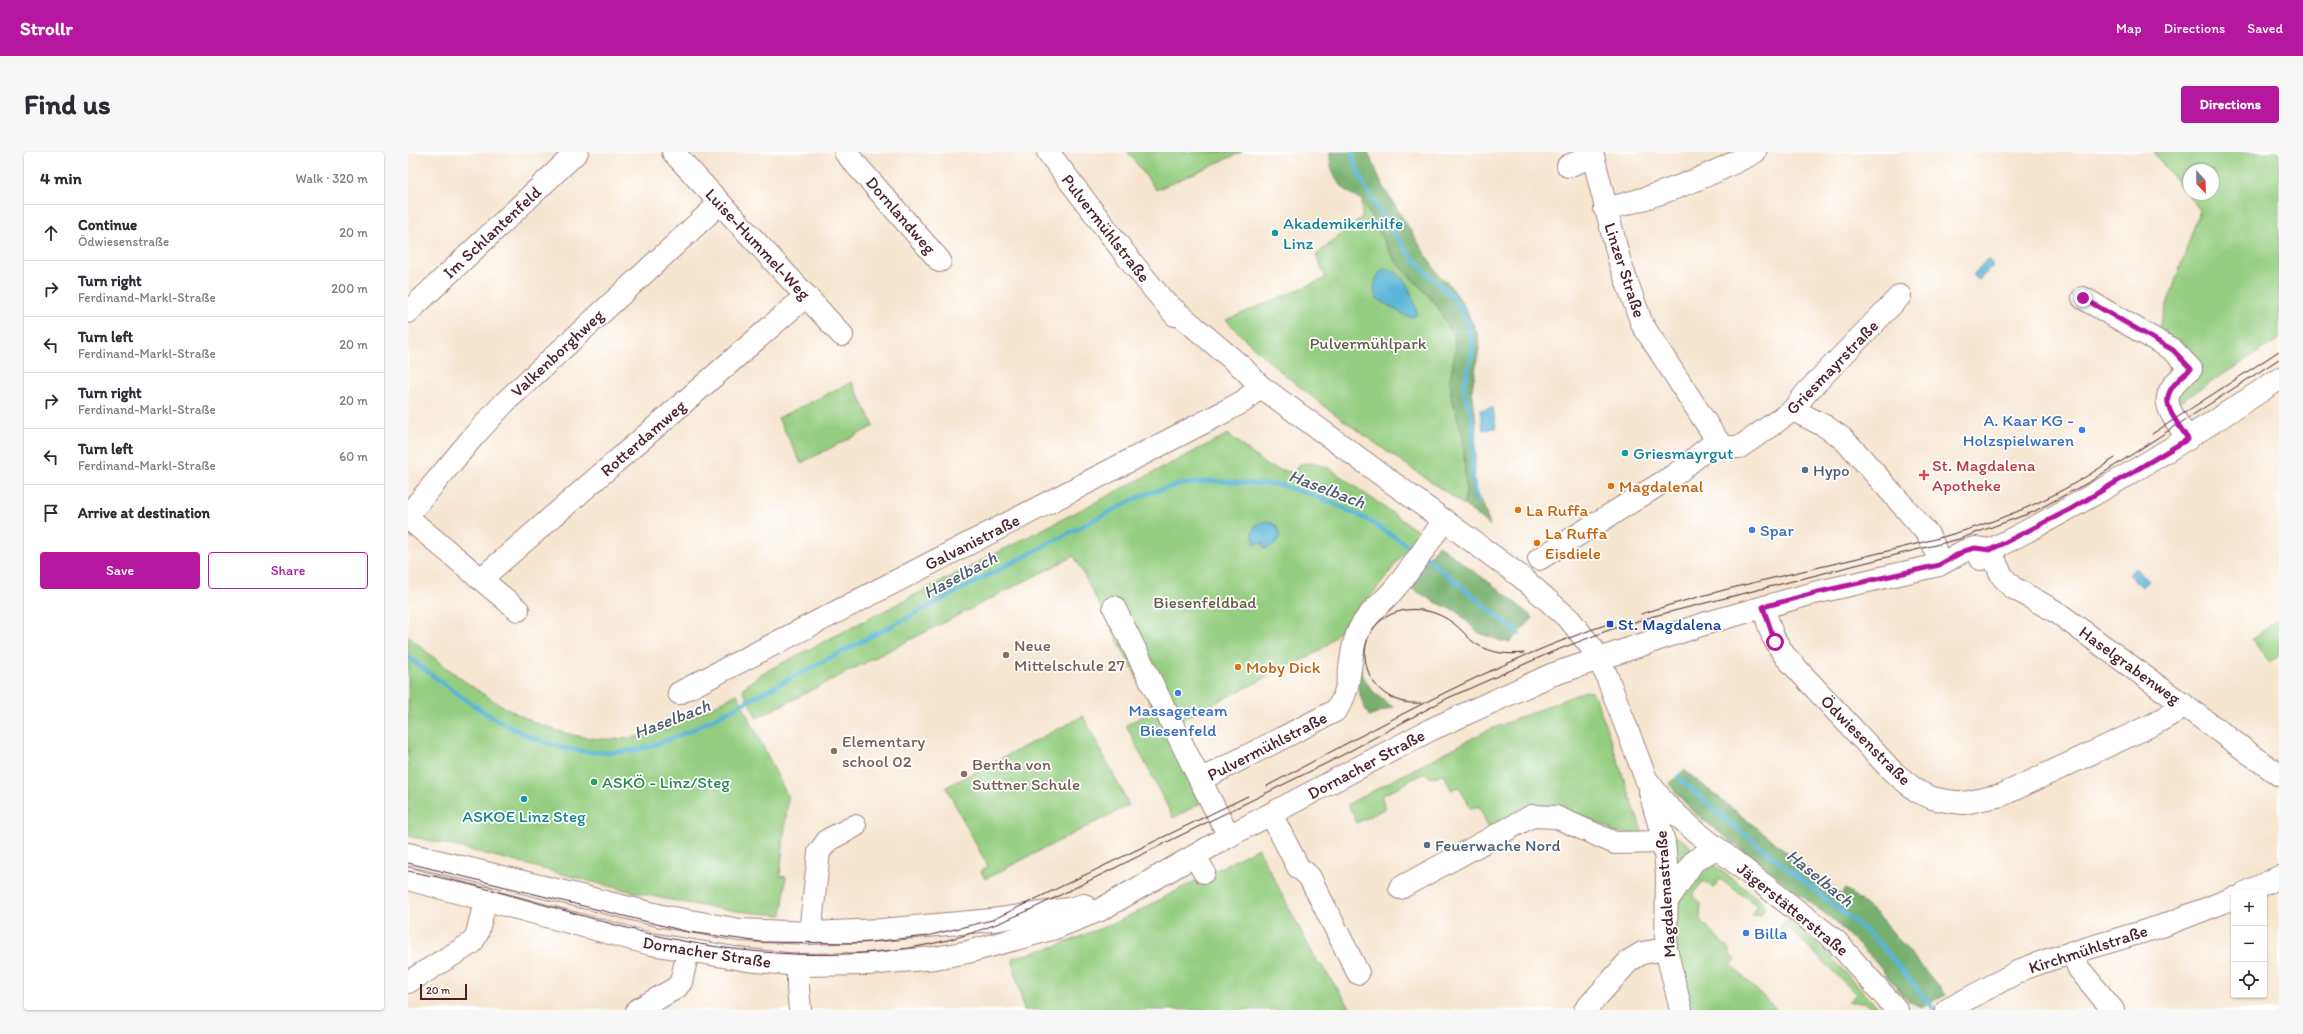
<!DOCTYPE html>
<meta charset="utf-8">
<style>
:root{--surface:#fff;--page:#f7f7f7;--text:#2b2b33;--muted:#7c7c81;--line:#e1e1e2;--accent:#b5179e}
body{margin:0;font-family:Itim,sans-serif;background:var(--page);color:var(--text)}
.controls{position:absolute;right:12px;bottom:12px;display:grid;overflow:hidden;border-radius:4px;box-shadow:0 1px 3px #0004}
.controls button{width:36px;height:36px;display:grid;place-items:center;padding:0;border:0;border-bottom:1px solid var(--line);background:var(--surface);color:var(--text);font:20px sans-serif}
.compass{position:absolute;left:1775px;top:12px;width:36px;height:36px;border-radius:50%;background:var(--surface);box-shadow:0 1px 3px #0004;rotate:158deg}
.scale{position:absolute;left:12px;bottom:10px;width:47px;box-sizing:border-box;padding-left:4px;border:2px solid #4a1f2b;border-top:0;font-size:11px;line-height:14px;white-space:nowrap;color:#4a1f2b;-webkit-text-stroke:3px #fff;paint-order:stroke}
.stop{position:absolute;width:12px;height:12px;margin:-9px;border:3px solid #b5179e;border-radius:50%;background:#fff}
.stop.end{background:#b5179e;border-color:#fff;box-shadow:0 1px 4px #0008}
.list{margin:0;padding:0;list-style:none}
h2{display:flex;justify-content:space-between;align-items:center;height:52px;margin:0;padding:0 16px;font-size:17px}
h2 small{font-size:13px;font-weight:400;color:var(--muted)}
.list li{display:grid;grid-template-columns:26px 1fr auto;gap:12px;align-items:center;box-sizing:border-box;height:56px;padding:0 16px;border-top:1px solid var(--line)}
.list b{display:block;font-size:15px;white-space:nowrap}
.list p{margin:0;font-size:13px;white-space:nowrap;color:var(--muted)}
.list em{font-size:13px;font-style:normal;color:var(--muted)}
.actions{display:flex;gap:8px;padding:12px 16px}
.actions a{flex:1;padding:9px 0;border:1px solid var(--accent);border-radius:4px;text-align:center;font-size:14px;color:var(--accent)}
.actions .main{background:var(--accent);color:#fff}
.icon{flex:none;width:22px;height:22px;fill:none;stroke:currentColor;stroke-width:2;stroke-linecap:round;stroke-linejoin:round}
.map{position:relative;flex:none;width:1871px;height:858px;overflow:hidden;border-radius:4px}
header{display:flex;align-items:center;gap:24px;box-sizing:border-box;height:56px;padding:0 20px;background:var(--accent);color:#fff}
header strong{font-size:19px}
nav{display:flex;gap:22px;margin-inline-start:auto;font-size:14px}
.intro{display:flex;align-items:center;justify-content:space-between;box-sizing:border-box;height:96px;padding:0 24px}
h1{margin:0;font-size:28px}
.button{padding:10px 18px;border-radius:4px;background:var(--accent);color:#fff;font-size:14px;font-weight:700}
main{display:flex;gap:24px;padding:0 24px}
aside{flex:1;background:var(--surface);border-radius:4px;box-shadow:0 1px 3px #0004}
.map>svg:first-child{display:block}
</style>
<header>
<strong>Strollr</strong>
<nav><a>Map</a><a>Directions</a><a>Saved</a></nav>
</header>
<div class="intro"><h1>Find us</h1><a class="button">Directions</a></div>
<main>
<aside>
<h2>4 min<small>Walk · 320 m</small></h2>
<ul class="list">
<li><svg class="icon" aria-label="ahead" viewBox="0 0 24 24"><path d="M12 20V5M6 11l6-6 6 6"/></svg><div><b>Continue</b><p>Ödwiesenstraße</p></div><em>20 m</em></li>
<li><svg class="icon" aria-label="right" viewBox="0 0 24 24"><path d="M7 20v-9h11M14 6l5 5-5 5"/></svg><div><b>Turn right</b><p>Ferdinand-Markl-Straße</p></div><em>200 m</em></li>
<li><svg class="icon" aria-label="left" viewBox="0 0 24 24"><path d="M17 20v-9H6M10 6l-5 5 5 5"/></svg><div><b>Turn left</b><p>Ferdinand-Markl-Straße</p></div><em>20 m</em></li>
<li><svg class="icon" aria-label="right" viewBox="0 0 24 24"><path d="M7 20v-9h11M14 6l5 5-5 5"/></svg><div><b>Turn right</b><p>Ferdinand-Markl-Straße</p></div><em>20 m</em></li>
<li><svg class="icon" aria-label="left" viewBox="0 0 24 24"><path d="M17 20v-9H6M10 6l-5 5 5 5"/></svg><div><b>Turn left</b><p>Ferdinand-Markl-Straße</p></div><em>60 m</em></li>
<li><svg class="icon" aria-label="arrive" viewBox="0 0 24 24"><path d="M6 21V4h12l-3 4 3 4H6"/></svg><div><b>Arrive at destination</b></div></li>
</ul>
<div class="actions"><a class="main">Save</a><a>Share</a></div>
</aside>
<div class="map">
<svg width="1871" height="858" viewBox="0 0 1871 858">
<rect width="100%" height="100%" fill="#fff"/>
<filter id="ink" filterUnits="userSpaceOnUse"><feTurbulence type="fractalNoise" baseFrequency=".025" numOctaves="2"/><feDisplacementMap in="SourceGraphic" scale="8" xChannelSelector="R" yChannelSelector="G"/><feConvolveMatrix kernelMatrix="1 2 1 2 8 2 1 2 1" color-interpolation-filters="sRGB"/></filter>
<filter id="wash" filterUnits="userSpaceOnUse"><feTurbulence type="fractalNoise" baseFrequency=".012" numOctaves="4" result="noise"/><feDisplacementMap in="SourceGraphic" scale="16" xChannelSelector="R" yChannelSelector="G"/><feGaussianBlur stdDeviation="0.9" result="paint"/><feColorMatrix in="noise" values="0 0 0 0 0 0 0 0 0 0 0 0 0 0 0 0 0 1.4 0 .05"/><feComposite in="paint" operator="in"/></filter>
<g filter="url(#wash)">
<rect width="100%" height="100%" fill="#f6e6d0"/>
<g fill="#94cd80" stroke="#6f7656" fill-rule="evenodd">
<path d="M720,0h114l-86,38z"/>
<path d="M1745,0h126v187l-104,66 1,-15 27,-24 -46,-33 43,-123zM1781,18h24v24h-24z"/>
<path d="M954,48l32,59 42,45 18,32 2,12 -6,32 1,14 12,42 3,53 -2,16c-81,-58 -169,-112 -238,-185l100,-42 -10,-23 46,-38z"/>
<path d="M444,230l22,44 -73,37 -23,-45z"/>
<path d="M820,282l39,32 27,7 5,-9 13,-1 17,5 90,64 -39,53 -53,60 -13,9 -149,74 38,74 -30,16 -47,-93 28,-15 -80,-154 -317,162 -14,-27 1,-4 17,-13z"/>
<path d="M1871,467v37l-9,7 -18,-24z"/>
<path d="M0,484c63,54 152,123 241,98 31,-8 60,-26 88,-40l51,103 -8,79 6,1 -4,38c-128,-7 -249,-54 -374,-79z"/>
<path d="M1177,539l7,1 4,6 47,136 -33,-2 1,-3 -41,-18 -3,4 -77,15 -11,-24 -8,3 -12,-22 -8,3 -7,-16 -13,4 -6,-5 -44,23 5,12 -29,15 -9,-19 136,-72z"/>
<path d="M675,564l46,89 -144,74 -4,-8 7,-4 -42,-80z"/>
<path d="M1270,685l13,10 -1,5 -9,7 -6,-2 -1,-19z"/>
<path d="M850,696l60,116 2,-1 32,47h-328l-12,-52 45,-12 64,-26z"/>
<path d="M1302,710l54,41 1,4 -4,8h-10l7,-9 -38,-27 -6,9 -11,-7 -11,14 9,8 -1,16 31,33 -2,2 6,6 -4,5 46,45h-89c-11,-53 -31,-110 22,-148z"/>
<path d="M1380,768l40,34 52,56h-8l-7,-8h-17l8,-8 -67,-66 -8,9 -2,-4 1,-8z"/>
</g>
<g fill="#77b06e" stroke="#60684c">
<path d="M922,0h38l16,36 55,88 11,9 13,19 15,31 1,14 -7,40 4,34 -2,68 9,13 7,22 -26,-21 2,-16 -3,-53 -12,-42 -1,-14 6,-32 -2,-12 -18,-32 -42,-45 -32,-59c-21,-10 -33,-24 -32,-48z"/>
<path d="M1030,393l71,52 24,21 -23,24 -9,-1 -22,-8 -23,-22 -21,-9 -27,-16z"/>
<path d="M951,511c5,21 16,33 34,44l-24,9c-11,-21 -12,-29 -10,-53z"/>
<path d="M1276,618l157,125 5,-6 32,26 68,80 -25,12 -14,-7 -34,-41 -40,-39 -140,-108 -24,-28z"/>
</g>
<g fill="#5ab5d8" stroke="#526a82">
<path d="M1579,107l7,6 -15,15 -6,-5z"/>
<path d="M975,117c21,-1 31,28 34,45l-5,3 -8,-2 -28,-17c-4,-11 -1,-21 7,-29z"/>
<path d="M1085,256l3,20 -13,2 -3,-20z"/>
<path d="M858,369l10,4 4,11 -4,8 -11,5 -3,-7 -7,2 -3,-11 4,-8z"/>
<path d="M1727,416l14,13 -7,6 -13,-12z"/>
</g>
<g fill="none" stroke-linecap="round" stroke-linejoin="round">
<g stroke="#5ab5d8" stroke-width="4.5">
<path d="M944,0c4,31 50,95 72,118 15,16 32,26 41,47 4,11 10,27 7,39 -2,9 -6,19 -8,29 -1,12 8,23 9,35 2,27 -6,58 6,83"/>
<path d="M1018,405l93,77"/>
<path d="M0,505c63,48 136,107 220,94 24,-3 45,-13 66,-22l417,-218 32,-16 34,-10 34,-4 70,4 45,15 40,19 51,32"/>
<path d="M1270,625l45,40 126,100 30,26 56,67"/>
</g>
</g>
</g>
<g filter="url(#ink)">
<g fill="none" stroke-linecap="round" stroke-linejoin="round">
<defs>
<g id="minor">
<path d="M265,0l169,183"/>
<path d="M437,0l95,109"/>
<path d="M640,0l81,107 46,56"/>
<path d="M1184,0l28,111 22,61 75,116 8,7h15l53,-37 14,-18 93,-96"/>
<path d="M1160,14l25,-10"/>
<path d="M1197,57c52,-12 103,-32 150,-57"/>
<path d="M1675,146l90,52 18,19c-36,28 -25,37 -3,70"/>
<path d="M758,151l78,66 16,17 260,190 50,44 22,28 14,26 40,105 20,26 29,26 141,110 61,69"/>
<path d="M0,160l169,-160"/>
<path d="M1385,258l32,16 17,12 13,13 72,82 7,13 5,19"/>
<path d="M0,363l65,-78 32,-35 215,-199"/>
<path d="M0,366l110,92"/>
<path d="M1582,398l12,26 10,11 46,26 221,162"/>
<path d="M1131,407l137,-85 41,-34"/>
<path d="M1573,407l9,-9c101,-50 195,-109 289,-171"/>
<path d="M73,427l325,-283"/>
<path d="M706,455l86,173 135,-69c20,-23 11,-57 25,-83 8,-16 25,-27 36,-41 18,-21 32,-44 48,-67"/>
<path d="M1355,455l10,30 12,19 107,115 25,20 15,7 15,3 17,2 38,-8 152,-71 21,-12 8,-8"/>
<path d="M271,541l541,-279 24,-13 16,-15"/>
<path d="M792,628l29,56"/>
<path d="M1242,640l14,50 3,33 -1,74 15,61"/>
<path d="M863,662l27,53 11,9 49,97"/>
<path d="M0,702l254,62 78,14 70,3 71,-3 111,-10 77,-11 15,-4"/>
<path d="M787,704l9,16"/>
<path d="M0,727l243,65 96,16 51,5 69,-1 68,-6 33,-6 84,-23 48,-19 129,-74 201,-106 121,-55 159,-53 104,-29 125,-28 25,-14 11,-3 15,2"/>
<path d="M992,736l132,-72 24,1 59,26 49,-1"/>
<path d="M1837,741l34,-16"/>
<path d="M1259,749l27,-40 22,-13"/>
<path d="M402,781l9,-81 9,-12 27,-14"/>
<path d="M1664,800l7,17 34,41"/>
<path d="M390,813v23l2,22"/>
<path d="M0,830l64,-39 5,-9 9,-36"/>
<path d="M229,858l39,-22 5,-6 7,-30"/>
<path d="M1177,858l44,-49 13,-8 24,-4"/>
<path d="M1539,858l76,-41 25,-9 114,-34 72,-28"/>
</g>
</defs>
<use href="#minor" stroke="#a0827e" stroke-width="24"/>
<use href="#minor" stroke="#fff" stroke-width="22"/>
<g stroke="#4a1f2b" stroke-width="1">
<path d="M1744,282l127,-83"/>
<path d="M1233,462c76,-25 156,-41 234,-60 46,-11 92,-22 136,-40 37,-14 71,-34 104,-56"/>
<path d="M1013,551c-62,5 -78,-78 -20,-92 21,-5 44,3 59,18 6,5 10,12 18,16 14,8 29,10 46,8"/>
<path d="M859,634c113,-60 225,-124 347,-164"/>
<path d="M0,711l281,69 72,10 100,1 66,-7 65,-16 256,-124"/>
<path d="M0,719c81,15 159,42 238,62 94,23 208,31 302,7 30,-8 60,-20 88,-33l299,-148 113,-61 104,-46 57,-22 45,-14 305,-77 74,-27 58,-31 188,-122"/>
</g>
</g>
</g>
<g fill="none" stroke-linecap="round" stroke-linejoin="round" filter="url(#ink)">
<path stroke="#b5179e" stroke-width="5" d="M1367,490l-12,-35 51,-14 125,-28 25,-14 11,-3 15,2 81,-41 117,-70c-22,-33 -33,-42 3,-70l-18,-19 -90,-52"/>
</g>
<g fill="#0f9aa8" stroke="#fff" stroke-width="1.5">
<circle cx="867" cy="81" r="4"/>
<circle cx="1217" cy="301" r="4"/>
<circle cx="116" cy="647" r="4"/>
</g>
<g fill="#3f7fe0" stroke="#fff" stroke-width="1.5">
<circle cx="1674" cy="278" r="4"/>
<circle cx="1344" cy="378" r="4"/>
<circle cx="770" cy="541" r="4"/>
<circle cx="1338" cy="781" r="4"/>
</g>
<g fill="#5c6f8a" stroke="#fff" stroke-width="1.5">
<circle cx="1397" cy="318" r="4"/>
<circle cx="1019" cy="693" r="4"/>
</g>
<path fill="#e0444e" stroke="#fff" stroke-width="1.5" d="M1514 317h4v4h4v4h-4v4h-4v-4h-4v-4h4z"/>
<g fill="#e8710a" stroke="#fff" stroke-width="1.5">
<circle cx="1203" cy="334" r="4"/>
<circle cx="1110" cy="358" r="4"/>
<circle cx="1129" cy="391" r="4"/>
<circle cx="830" cy="515" r="4"/>
</g>
<rect fill="#1a4fb4" stroke="#fff" stroke-width="1.5" x="1198" y="468" width="8" height="8" rx="2"/>
<g fill="#8d6e63" stroke="#fff" stroke-width="1.5">
<circle cx="598" cy="503" r="4"/>
<circle cx="426" cy="599" r="4"/>
<circle cx="556" cy="622" r="4"/>
</g>
<circle fill="#2e9e5b" stroke="#fff" stroke-width="1.5" cx="186" cy="630" r="4"/>
<g text-anchor="middle" dominant-baseline="central" stroke-width="3.5" stroke-linejoin="round" paint-order="stroke">
<g font-size="17" fill="#4a1f2b" stroke="#fff">
<text transform="translate(493 63) rotate(49)">Dornlandweg</text>
<text transform="translate(698 76) rotate(52)">Pulvermühlstraße</text>
<text transform="translate(84 80) rotate(-43)">Im Schlantenfeld</text>
<text transform="translate(350 92) rotate(47)">Luise-Hummel-Weg</text>
<text transform="translate(1217 118) rotate(72)">Linzer Straße</text>
<text transform="translate(149 201) rotate(-43)">Valkenborghweg</text>
<text transform="translate(1424 215) rotate(-46)">Griesmayrstraße</text>
<text transform="translate(235 286) rotate(-41)">Rotterdamweg</text>
<text transform="translate(564 390) rotate(-27)">Galvanistraße</text>
<text transform="translate(1722 513) rotate(36)">Haselgrabenweg</text>
<text transform="translate(1458 588) rotate(45)">Ödwiesenstraße</text>
<text transform="translate(859 594) rotate(-27)">Pulvermühlstraße</text>
<text transform="translate(958 612) rotate(-28)">Dornacher Straße</text>
<text transform="translate(1257 742) rotate(-94)">Magdalenastraße</text>
<text transform="translate(1385 757) rotate(39)">Jägerstätterstraße</text>
<text transform="translate(1680 797) rotate(-18)">Kirchmühlstraße</text>
<text transform="translate(299 800) rotate(9)">Dornacher Straße</text>
</g>
<g font-size="17" fill="#0d838f" stroke="#fff" text-anchor="start">
<text x="875" y="71">Akademikerhilfe<tspan x="875" dy="20">Linz</tspan></text>
<text x="1225" y="301">Griesmayrgut</text>
<text x="116" y="664" text-anchor="middle">ASKOE Linz Steg</text>
</g>
<g font-size="17" fill="#645c49" stroke="#fff">
<text x="960" y="191">Pulvermühlpark</text>
<text x="797" y="450">Biesenfeldbad</text>
</g>
<g font-size="17" fill="#366cbe" stroke="#fff" text-anchor="start">
<text x="1666" y="268" text-anchor="end">A. Kaar KG -<tspan x="1666" dy="20">Holzspielwaren</tspan></text>
<text x="1352" y="378">Spar</text>
<text x="770" y="558" text-anchor="middle">Massageteam<tspan x="770" dy="20">Biesenfeld</tspan></text>
<text x="1346" y="781">Billa</text>
</g>
<g font-size="17" fill="#be3a42" stroke="#fff" text-anchor="start">
<text x="1524" y="313">St. Magdalena<tspan x="1524" dy="20">Apotheke</tspan></text>
</g>
<g font-size="17" fill="#4e5e75" stroke="#fff" text-anchor="start">
<text x="1405" y="318">Hypo</text>
<text x="1027" y="693">Feuerwache Nord</text>
</g>
<g font-size="17" fill="#c56008" stroke="#fff" text-anchor="start">
<text x="1211" y="334">Magdalenal</text>
<text x="1118" y="358">La Ruffa</text>
<text x="1137" y="381">La Ruffa<tspan x="1137" dy="20">Eisdiele</tspan></text>
<text x="838" y="515">Moby Dick</text>
</g>
<g font-size="17" fill="#164399" stroke="#fff" text-anchor="start">
<text x="1210" y="472">St. Magdalena</text>
</g>
<g font-size="17" fill="#785e54" stroke="#fff" text-anchor="start">
<text x="606" y="493">Neue<tspan x="606" dy="20">Mittelschule 27</tspan></text>
<text x="434" y="589">Elementary<tspan x="434" dy="20">school 02</tspan></text>
<text x="564" y="612">Bertha von<tspan x="564" dy="20">Suttner Schule</tspan></text>
</g>
<g font-size="17" fill="#27864d" stroke="#fff" text-anchor="start">
<text x="194" y="630">ASKÖ - Linz/Steg</text>
</g>
<g font-size="18" font-style="italic" fill="#505b70" stroke="#fff">
<text transform="translate(919 337) rotate(21)">Haselbach</text>
<text transform="translate(552 423) rotate(-28)">Haselbach</text>
<text transform="translate(264 567) rotate(-21)">Haselbach</text>
<text transform="translate(1412 726) rotate(39)">Haselbach</text>
</g>
</g>
</svg>
<div class="controls">
<button>+</button>
<button>−</button>
<button><svg class="icon" aria-label="locate" viewBox="0 0 24 24"><circle cx="12" cy="12" r="6"/><path d="M12 2v4M12 18v4M2 12h4M18 12h4"/></svg></button>
</div>
<svg class="compass" viewBox="-18 -18 36 36"><path d="M0-13l5 13h-10z" fill="#e53935"/><path d="M0 13l5-13h-10z" fill="#7c7c81"/></svg>
<div class="scale">20 m</div>
<div class="stop" style="left:1367px;top:490px"></div>
<div class="stop end" style="left:1675px;top:146px"></div>
</div>
</main>
